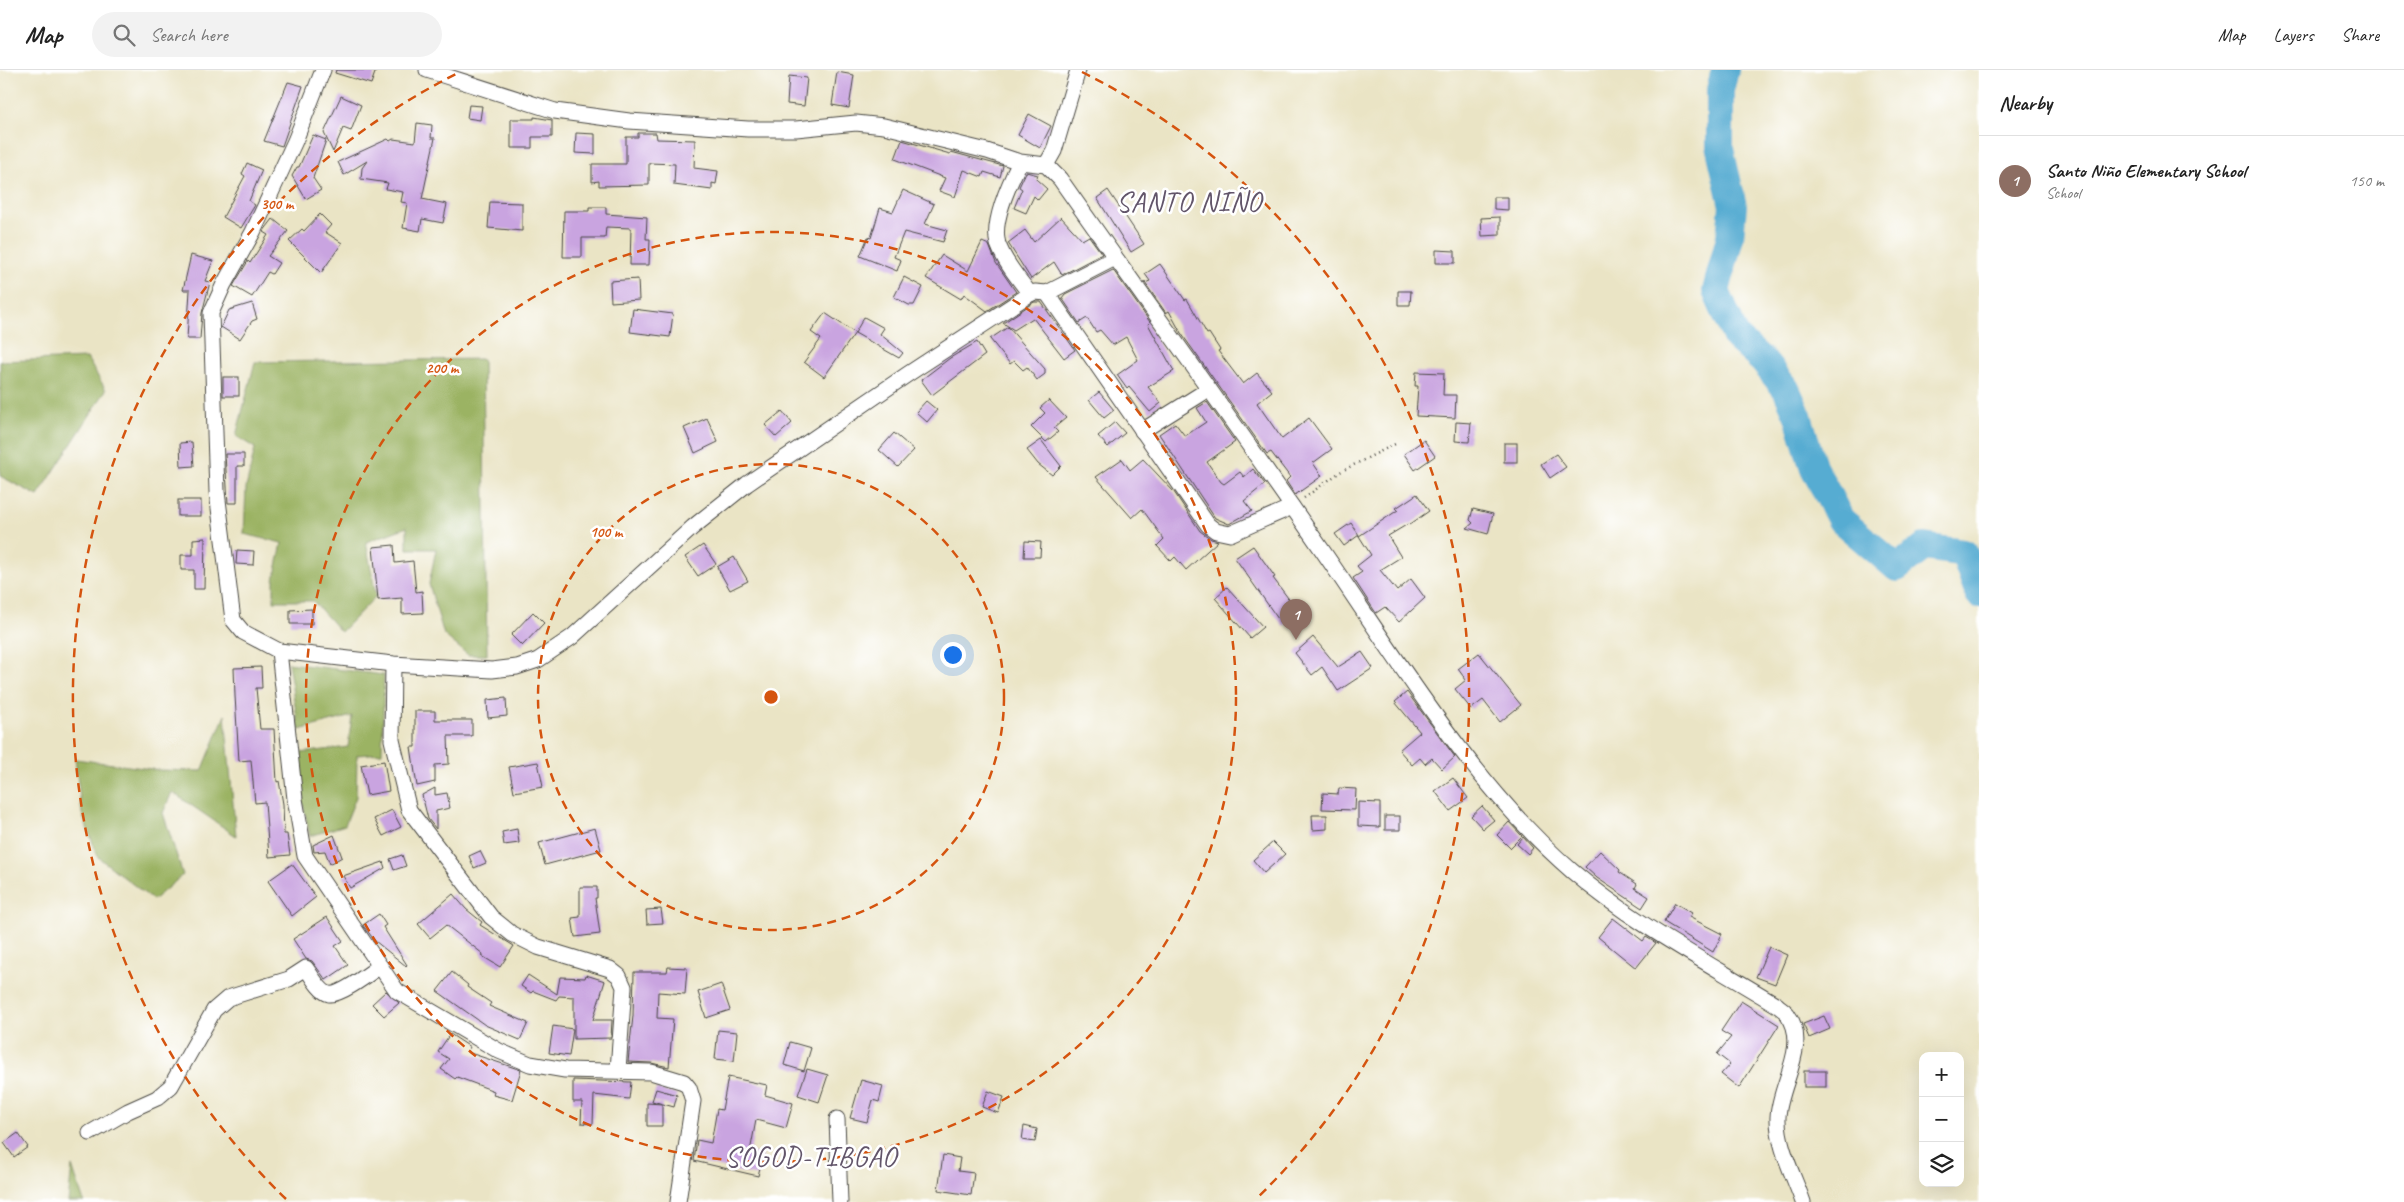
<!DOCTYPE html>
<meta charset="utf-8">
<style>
:root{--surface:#fff;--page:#f2f2f2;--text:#222;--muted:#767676;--line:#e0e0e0;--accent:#1f6fb2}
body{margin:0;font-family:Caveat,sans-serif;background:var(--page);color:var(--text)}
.controls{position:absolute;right:15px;bottom:15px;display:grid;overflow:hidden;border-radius:10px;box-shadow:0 5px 20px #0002}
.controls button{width:45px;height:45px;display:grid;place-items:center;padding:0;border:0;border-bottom:1px solid var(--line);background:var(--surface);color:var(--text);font:25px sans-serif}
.you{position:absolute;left:952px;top:584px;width:18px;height:18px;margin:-12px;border:4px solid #fff;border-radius:50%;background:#1a73e8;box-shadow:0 0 0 8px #1a73e833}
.badge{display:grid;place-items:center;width:32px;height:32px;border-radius:50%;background:var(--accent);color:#fff;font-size:16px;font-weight:700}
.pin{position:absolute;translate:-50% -41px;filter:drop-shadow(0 1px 2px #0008)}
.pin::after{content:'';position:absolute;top:26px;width:18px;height:15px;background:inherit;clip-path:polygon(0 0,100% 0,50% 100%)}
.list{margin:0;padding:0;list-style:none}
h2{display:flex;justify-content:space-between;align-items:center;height:65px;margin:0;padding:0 20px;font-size:21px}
h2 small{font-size:16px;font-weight:400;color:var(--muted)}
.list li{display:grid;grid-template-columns:32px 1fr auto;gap:15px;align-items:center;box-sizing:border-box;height:90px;padding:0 20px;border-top:1px solid var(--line)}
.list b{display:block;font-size:19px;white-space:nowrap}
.list p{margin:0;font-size:16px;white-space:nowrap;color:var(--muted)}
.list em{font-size:16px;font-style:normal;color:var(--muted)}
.icon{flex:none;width:28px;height:28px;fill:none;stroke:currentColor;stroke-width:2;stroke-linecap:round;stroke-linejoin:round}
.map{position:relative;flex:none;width:1979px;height:1132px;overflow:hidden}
header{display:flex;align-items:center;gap:30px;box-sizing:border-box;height:70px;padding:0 25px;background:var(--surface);border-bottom:1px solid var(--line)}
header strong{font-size:24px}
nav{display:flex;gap:28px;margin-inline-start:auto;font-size:18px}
.search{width:350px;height:45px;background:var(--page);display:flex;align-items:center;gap:12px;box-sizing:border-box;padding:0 18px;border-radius:28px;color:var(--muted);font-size:19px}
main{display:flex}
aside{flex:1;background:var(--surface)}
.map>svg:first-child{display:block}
</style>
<header>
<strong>Map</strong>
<div class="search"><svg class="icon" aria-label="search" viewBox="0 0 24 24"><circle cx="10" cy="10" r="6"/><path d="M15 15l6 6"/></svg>Search here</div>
<nav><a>Map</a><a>Layers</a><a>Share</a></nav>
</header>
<main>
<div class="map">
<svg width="1979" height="1132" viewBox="0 0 1979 1132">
<rect width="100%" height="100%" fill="#fff"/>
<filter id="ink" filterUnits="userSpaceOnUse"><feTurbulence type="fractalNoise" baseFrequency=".02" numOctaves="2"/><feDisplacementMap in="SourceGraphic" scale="10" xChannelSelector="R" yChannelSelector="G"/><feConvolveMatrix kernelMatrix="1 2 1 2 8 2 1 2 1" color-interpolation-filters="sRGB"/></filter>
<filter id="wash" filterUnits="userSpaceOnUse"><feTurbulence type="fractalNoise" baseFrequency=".0096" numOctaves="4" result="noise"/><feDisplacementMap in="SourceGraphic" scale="20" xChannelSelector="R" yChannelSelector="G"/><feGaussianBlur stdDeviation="1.12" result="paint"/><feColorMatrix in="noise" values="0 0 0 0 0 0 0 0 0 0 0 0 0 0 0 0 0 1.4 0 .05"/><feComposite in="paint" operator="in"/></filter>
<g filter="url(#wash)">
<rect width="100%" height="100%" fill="#eae4c5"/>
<g fill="#9bb364" stroke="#636f48">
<path d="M87,288l19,32 -68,106 -38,-20v-115z"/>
<path d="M483,289l4,296h-19l-24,-20 -15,-51 7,-35h-29v-22l-41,15 10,54 -35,36 -28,-31h-39v-21l8,-37 -38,-9 2,-46 9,-40 -19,-12 19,-74z"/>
<path d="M288,593l96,12 -2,78 -25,2 -1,42 -11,28 -35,11 -18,-82 56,-7 4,-31 -53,14z"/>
<path d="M225,645l11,121 -64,-44 -9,21 20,62 -30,25 -55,-43 -16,-43 -7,-55 84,11 43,1z"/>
<path d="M72,1096l12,36h-16z"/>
</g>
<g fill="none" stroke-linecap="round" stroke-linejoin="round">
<path stroke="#56acd2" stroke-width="28" d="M1725,0l-5,20v59l13,57 -3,31 -14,54 20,46 27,24 23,28 12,27 15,50 28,54 56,48 27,-21 40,6 15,41"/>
</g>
<g id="blocks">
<g fill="#c9a4e0">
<path d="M336,0h40l-5,14 -36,-11z"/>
<path d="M837,2l17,3 -5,33 -17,-3z"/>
<path d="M789,6l18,2 -3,28 -17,-2z"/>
<path d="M288,12l15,4 -21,60 -18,-5z"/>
<path d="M341,26l20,9 -10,26 -8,-3 -10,24 -9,-19z"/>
<path d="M469,35l13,1 -2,14 -13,-2z"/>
<path d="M1029,44l22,12 -11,22 -22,-13z"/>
<path d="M534,47l18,3v17h-20v11h-21v-29h23z"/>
<path d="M417,53l15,2 -1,13h4l-13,61 25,5 -4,19 -21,-4 -2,12 -17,-3 4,-25 -6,-1 2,-10 -17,-3 2,-6 -27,-4 1,-11 5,-7 -23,14 -6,-13 50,-23 2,2 3,-2 22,3z"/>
<path d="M576,63l19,1v20l-20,-1z"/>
<path d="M638,63h18l1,6 38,1 -1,28 24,3 -2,13 -4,-1v7l-38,-5 1,-21 -26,-1v22l-50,1v-5l-7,1v-18h34v-27h12z"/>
<path d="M313,65l13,5 -13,38 8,12 -15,9 -14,-23 5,-9h2z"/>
<path d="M902,70l48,14 1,-2 52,14 -3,11 -16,-5 -2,5 -18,-7 -9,27 -16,-6 6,-13 -50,-19z"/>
<path d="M247,93l15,7 -13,31 6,4 -14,23 -18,-11 22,-41 -3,-2z"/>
<path d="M1026,102l12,3 -2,4 11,10 -9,11 -4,-4 -8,17 -12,-5 8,-19 -3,-2z"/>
<path d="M903,120l31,14 -9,20 22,6 -4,12 -39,-10 -10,25 7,3 -4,11 -37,-15 8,-19 3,1 9,-30 13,4z"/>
<path d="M1108,120l36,54 -13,8 -34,-54z"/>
<path d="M1494,127h14v13l-14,-1z"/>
<path d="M490,132l32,1v28l-34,-3z"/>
<path d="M589,137h17v7l41,3 -1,22h4l-1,26h-19l1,-37 -25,-1 -1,11h-23v19h-19l1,-46h25z"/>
<path d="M320,144l11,11 -6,7 17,11 -21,30 -32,-32 13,-12 2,2z"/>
<path d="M1061,147l21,23 7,-4 13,18 -40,21 -8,-13 -23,17 -23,-36 17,-13 9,12z"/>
<path d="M1500,147v18l-18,1 -1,-18z"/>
<path d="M273,149l15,12 -20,25 11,7 -7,11 -4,-2 -16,25 -19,-11 15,-25 2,2 18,-28 -5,-3z"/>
<path d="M982,172l7,3 7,18 20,29 -29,19 -23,-17 -3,5 -35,-21 16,-23 26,16z"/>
<path d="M1436,180l19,1v12h-19z"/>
<path d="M191,185l22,6 -8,20 5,1 -8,31 -2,26h-13l3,-49h-7z"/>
<path d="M1160,194l25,36 2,-1 20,35 2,-1 11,17 -2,1 25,33 14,-11 15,18 -15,12 25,36 27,-21 23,31 -19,14 9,13 -27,19 -9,-14 4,-4 -19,-25 -4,2 -86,-121 -12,-22 -3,2 -21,-30 5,-2 -5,-7z"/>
<path d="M1113,200l37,52 -2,2 26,47 -26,16 13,16 -11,9 -21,-25 -2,2 -10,-14 21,-15 -12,-23 -13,8 -13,-15 -4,2 -9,-14 -8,5 -17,-25 3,-4z"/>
<path d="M904,207l19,10 -9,18h-5l-15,-8z"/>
<path d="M638,209l1,21 -28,2 -1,-21z"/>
<path d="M1398,221h13l-1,14h-12z"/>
<path d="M1034,232h7l34,48 -11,8 -31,-40 -19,12 -11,-7z"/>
<path d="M252,233l5,16 -5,2 -12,18 -19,-12 8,-17z"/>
<path d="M633,239l40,5 -3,23 -40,-5z"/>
<path d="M825,243l30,20 -31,44 -20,-15 17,-23 -10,-7z"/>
<path d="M864,247l20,11 -4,6 23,19 -4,5 -44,-25z"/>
<path d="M1008,257l37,42v5l-8,6 -10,-13 -4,3 -9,-9 -4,3 -20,-25z"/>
<path d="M977,272l8,13 -53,40 -11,-15 29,-22z"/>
<path d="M1416,302l28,1 -1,22h13l-1,23 -39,-2 2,-30h-3z"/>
<rect x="223" y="307" width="16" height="19"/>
<path d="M1099,322l15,18 -10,8 -15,-18z"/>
<path d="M1049,330l17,18 -12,10 4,4 -12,10 -15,-15 14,-14 -5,-5z"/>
<path d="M926,331l11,9 -10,12 -11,-10z"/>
<path d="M1207,332l28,40 -28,20 14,20 3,2 16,-12 4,5 9,-8 12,15 -21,17 8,10 -23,13 -14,-6 -56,-84 16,-11 10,13 21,-14 -9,-14z"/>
<path d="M782,341l10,12 -16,14 -11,-12z"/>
<path d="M707,348l11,24 -23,11 -11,-25z"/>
<path d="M1115,352l10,11 -17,14 -10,-11z"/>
<path d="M1456,352l15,1 -2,19 -14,-1z"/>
<path d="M894,363l20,17 -16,17 -19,-17z"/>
<path d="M1041,370l20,26 -9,9 -14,-11 -11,-14z"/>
<path d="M1424,370l11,16 -20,14 -11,-16z"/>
<path d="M192,372l2,24 -13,1 -1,-24z"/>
<rect x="1504" y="373" width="13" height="19"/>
<path d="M225,384h19v12h-7v37h-9z"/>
<path d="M1556,384l10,13 -16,11 -9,-14z"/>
<path d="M1122,389l8,11 13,-11 31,33 26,39 11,8 7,2 -32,29 -11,-13 -4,4 -14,-15 7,-7 -22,-30 -10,9 -36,-41z"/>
<path d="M1417,424l12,17 -20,14 -1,-1 -20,12 13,21 -21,13 17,21 14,-12 14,19 -26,24 -14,-15 -9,6 -23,-35 9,-6 -5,-6 14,-11 -12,-19 39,-26 -2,-2z"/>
<rect x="178" y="430" width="23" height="16"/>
<path d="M1473,439l20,5 -5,20 -21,-6 6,-5 -3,-3z"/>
<path d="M1351,453l8,12 -15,11 -9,-12z"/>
<path d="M205,468l-1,51h-10v-19h-13v-15h12v-16z"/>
<path d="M1025,471l16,1 -1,15h-16z"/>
<path d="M394,475l1,18 18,-2 3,31 6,-1 1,22 -21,1v-16l-24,2 -5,-53z"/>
<path d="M703,475l13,19 -18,12 -13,-19z"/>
<path d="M1253,476l22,31 -2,1 27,36 -17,12 -48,-68z"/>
<path d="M237,480l17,1 -1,14 -17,-1z"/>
<path d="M734,487l14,24 -18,9 -13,-23z"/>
<path d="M1227,517l36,40 -13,11 -35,-40z"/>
<path d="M312,539v15h-22v-14z"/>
<path d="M533,542l11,11 -22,23 -11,-11z"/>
<path d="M1313,567l25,30 24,-15 11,16 -35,23 -16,-24 -10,8 -17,-22z"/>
<path d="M1479,583l42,52 -21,17 -17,-22 -12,9 -16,-20 11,-9 -8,-11z"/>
<path d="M261,597l1,21h-6l4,41h14l3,53 2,-1 4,23 1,30h3l3,21 -21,2 -4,-55 -10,1 -4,-43 -12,1 -4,-65 -1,-28z"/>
<path d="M1407,622l48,65 -13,12 -10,-11 -7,6 -5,-6 -8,7 -13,-15 21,-18 -25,-30z"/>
<path d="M506,628l1,18 -19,2 -1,-18z"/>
<path d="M415,641h20v9h37v16h-24l1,28 -14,1v17l-18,4 -6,-39h4z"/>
<path d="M384,691l5,30 -22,4 -6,-30z"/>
<path d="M538,692l5,25 -29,5 -5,-25z"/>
<path d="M1453,708l15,20 -18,13 -15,-20z"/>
<path d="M435,718v7l12,-2 3,15 -14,3v18l-8,-10 -6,-24z"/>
<path d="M1339,718l17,1 -1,21 -33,-1 1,-16 15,1z"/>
<path d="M1358,732l22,1v24l-22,-1z"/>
<path d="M1482,736l12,14 -11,9 -12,-13z"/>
<path d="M392,740l9,17 -18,9 -9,-17z"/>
<path d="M1312,745h15v14l-14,1z"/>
<rect x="1385" y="746" width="15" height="14"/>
<path d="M1509,752l13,14 -12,12 -13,-13z"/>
<path d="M595,758l6,22 -56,15 -6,-22z"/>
<path d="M517,759l2,14 -15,2 -2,-13z"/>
<path d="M334,765l8,22 -12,7 -5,-13 -11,1 -1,-7z"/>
<path d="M1523,767l10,11 -5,6 -11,-10z"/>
<path d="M1273,772l12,12 -21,19 -11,-13z"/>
<path d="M480,781l6,12 -12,5 -5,-12z"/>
<path d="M1600,781l20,19 -1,2 18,12 -2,4 14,9 -7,11 -45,-30 -12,-11z"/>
<path d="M402,785l4,11 -12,4 -4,-11z"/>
<path d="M383,792l2,6 -35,20 -7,-12z"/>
<path d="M292,794l24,33 -24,19 -24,-35z"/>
<path d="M580,817h17v11h-2l5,36 -25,3 -3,-19 8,-1z"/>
<path d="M453,824l13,15 16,13 -2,3 34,21 -14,21 -18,-11 1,-2 -37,-29 -16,13 -12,-14z"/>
<path d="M1675,833l17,10 -3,4 33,17 -9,18 -49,-30z"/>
<path d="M661,839l2,14 -16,1 -1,-14z"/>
<path d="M379,844l7,11 -3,2 24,38 -1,1 -31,-25 -12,-16z"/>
<path d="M327,847l16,24 -8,5 13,19 -22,15 -14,-19 -6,-2 -13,-20z"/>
<path d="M1613,848l30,23 3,-4 10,6 -20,25 -38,-31z"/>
<path d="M1769,877l18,8 -12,29 -19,-7z"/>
<path d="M668,897l19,1 -2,26 -27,-2 -1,26 16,1 -4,48 -18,-4 -23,-1 5,-46 1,-44h33z"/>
<path d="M452,902l16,13 -1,2 24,16 -2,3 39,17 -8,17 -35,-15 -48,-34z"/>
<path d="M528,905l29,19 3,-17 25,1 1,-3 19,6 -12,39h19l-1,18 -37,1v-42l-15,-1 -3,4 -23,-9 -2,2 -10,-7z"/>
<path d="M721,914l9,26 -24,8 -8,-26z"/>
<path d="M386,921l13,12 -15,13 -12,-12z"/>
<path d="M1741,931l38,24 -40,63 -18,-14 9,-10 -13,-10 14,-17 -10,-6z"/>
<path d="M1824,946l6,13 -21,9 -6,-14z"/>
<path d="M553,956l20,3 -4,27 -20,-3z"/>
<path d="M718,960l19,2 -3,29 -19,-2z"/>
<path d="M450,964l20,13 -3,5 54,18 -9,30 -19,-5 1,-4 -37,-14 -2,2 -14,-10 8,-10 -11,-7z"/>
<path d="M790,972l21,6 -7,23 -20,-6z"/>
<path d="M807,999l21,6 -9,27 -21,-7z"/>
<rect x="1804" y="1001" width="22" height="16"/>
<path d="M728,1007l39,8 -2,10 28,8 -7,25 -30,-8 -6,32 13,3 -5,21 -64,-15 3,-21 14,3 6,-34 5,1z"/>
<path d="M573,1010l58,2 -2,17 -35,-4 -1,29 -12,-1 1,-21h-9z"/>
<path d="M861,1010l22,6 -4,16 -6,-2 -6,22 -17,-4z"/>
<path d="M656,1019l21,6 -3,12 -22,-6z"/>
<path d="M988,1021l16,6 -6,16 -16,-6z"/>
<path d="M647,1033l15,1v22h-15z"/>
<path d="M1024,1056l13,3 -2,13 -13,-2z"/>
<path d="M18,1063l10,14 -14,10 -10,-14z"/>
<path d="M943,1085l17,3 -2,13 16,2 -3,22 -33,-5z"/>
</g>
</g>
</g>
<g filter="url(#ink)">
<use href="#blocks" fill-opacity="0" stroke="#484742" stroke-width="1"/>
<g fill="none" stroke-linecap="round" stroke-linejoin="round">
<defs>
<g id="minor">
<path d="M323,0l-28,71 -42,91 -29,52 -13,29 6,179 16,128 10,12 36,19 114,13 99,6 25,-3 21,-7 34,-23 121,-110 54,-43 161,-110 122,-80 5,-2 12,1 68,-35"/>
<path d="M427,0l128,41 74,10 119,8h48l60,-6 28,3 103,25 33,11 26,3 14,14c86,123 175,244 260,368 74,107 153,239 252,324 62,53 135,91 205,134 3,3 9,6 11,10 22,30 -9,70 -10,102 -1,28 16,59 25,85"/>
<path d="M1020,92c-10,20 -29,60 -22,82 7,19 21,35 32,50"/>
<path d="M1046,95l8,-14 24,-81"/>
<path d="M1047,223l161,232 8,6 14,3 62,-27"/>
<path d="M1142,361l67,-42"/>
<path d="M279,581l16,148 10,57 92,135 102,60 31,13 35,6 86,2 33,10 5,6 4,13 -15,101"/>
<path d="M393,594l-1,76 17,70 82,107 21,17 26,13 72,22 9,7 5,11 -6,83"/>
<path d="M837,1049l3,83"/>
<path d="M90,1063l38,-22 29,-13 14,-12 43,-76 14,-12 61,-19 17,-11c5,7 14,24 23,26 11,2 41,-21 51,-28"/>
</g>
</defs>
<use href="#minor" stroke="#484742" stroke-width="17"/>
<path stroke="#484742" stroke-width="2.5" stroke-dasharray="1 4" stroke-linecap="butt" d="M1304,428l36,-26 57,-29"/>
<use href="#minor" stroke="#fff" stroke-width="15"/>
</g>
</g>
<g fill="none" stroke="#d5540f" stroke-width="2.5" stroke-dasharray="9 6">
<circle cx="771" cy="627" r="233"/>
<circle cx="771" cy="627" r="465"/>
<path d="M286 1129A698 698 0 0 1 460 2M1082 2A698 698 0 0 1 1256 1129"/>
</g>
<g text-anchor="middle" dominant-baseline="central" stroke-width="5" stroke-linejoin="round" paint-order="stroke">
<g font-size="28" letter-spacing="1" fill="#62556a" stroke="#fff">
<text x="1189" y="131">SANTO NIÑO</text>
<text x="811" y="1086">SOGOD-TIBGAO</text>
</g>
</g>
<circle cx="771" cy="627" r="8" fill="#d5540f" stroke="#fff" stroke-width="2.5"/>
<g font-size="15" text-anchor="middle" font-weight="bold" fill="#d5540f" stroke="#fff" stroke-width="5" stroke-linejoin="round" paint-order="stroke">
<text x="277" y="139">300 m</text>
<text x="442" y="303">200 m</text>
<text x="606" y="467">100 m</text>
</g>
</svg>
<div class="controls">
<button>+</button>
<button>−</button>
<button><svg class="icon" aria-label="layers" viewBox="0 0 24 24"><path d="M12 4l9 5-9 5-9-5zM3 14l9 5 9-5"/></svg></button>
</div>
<div class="you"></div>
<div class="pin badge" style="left:1296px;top:570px;background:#8d6e63">1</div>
</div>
<aside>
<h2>Nearby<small></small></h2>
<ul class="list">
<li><span class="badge" style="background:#8d6e63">1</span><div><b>Santo Niño Elementary School</b><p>School</p></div><em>150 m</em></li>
</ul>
</aside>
</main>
